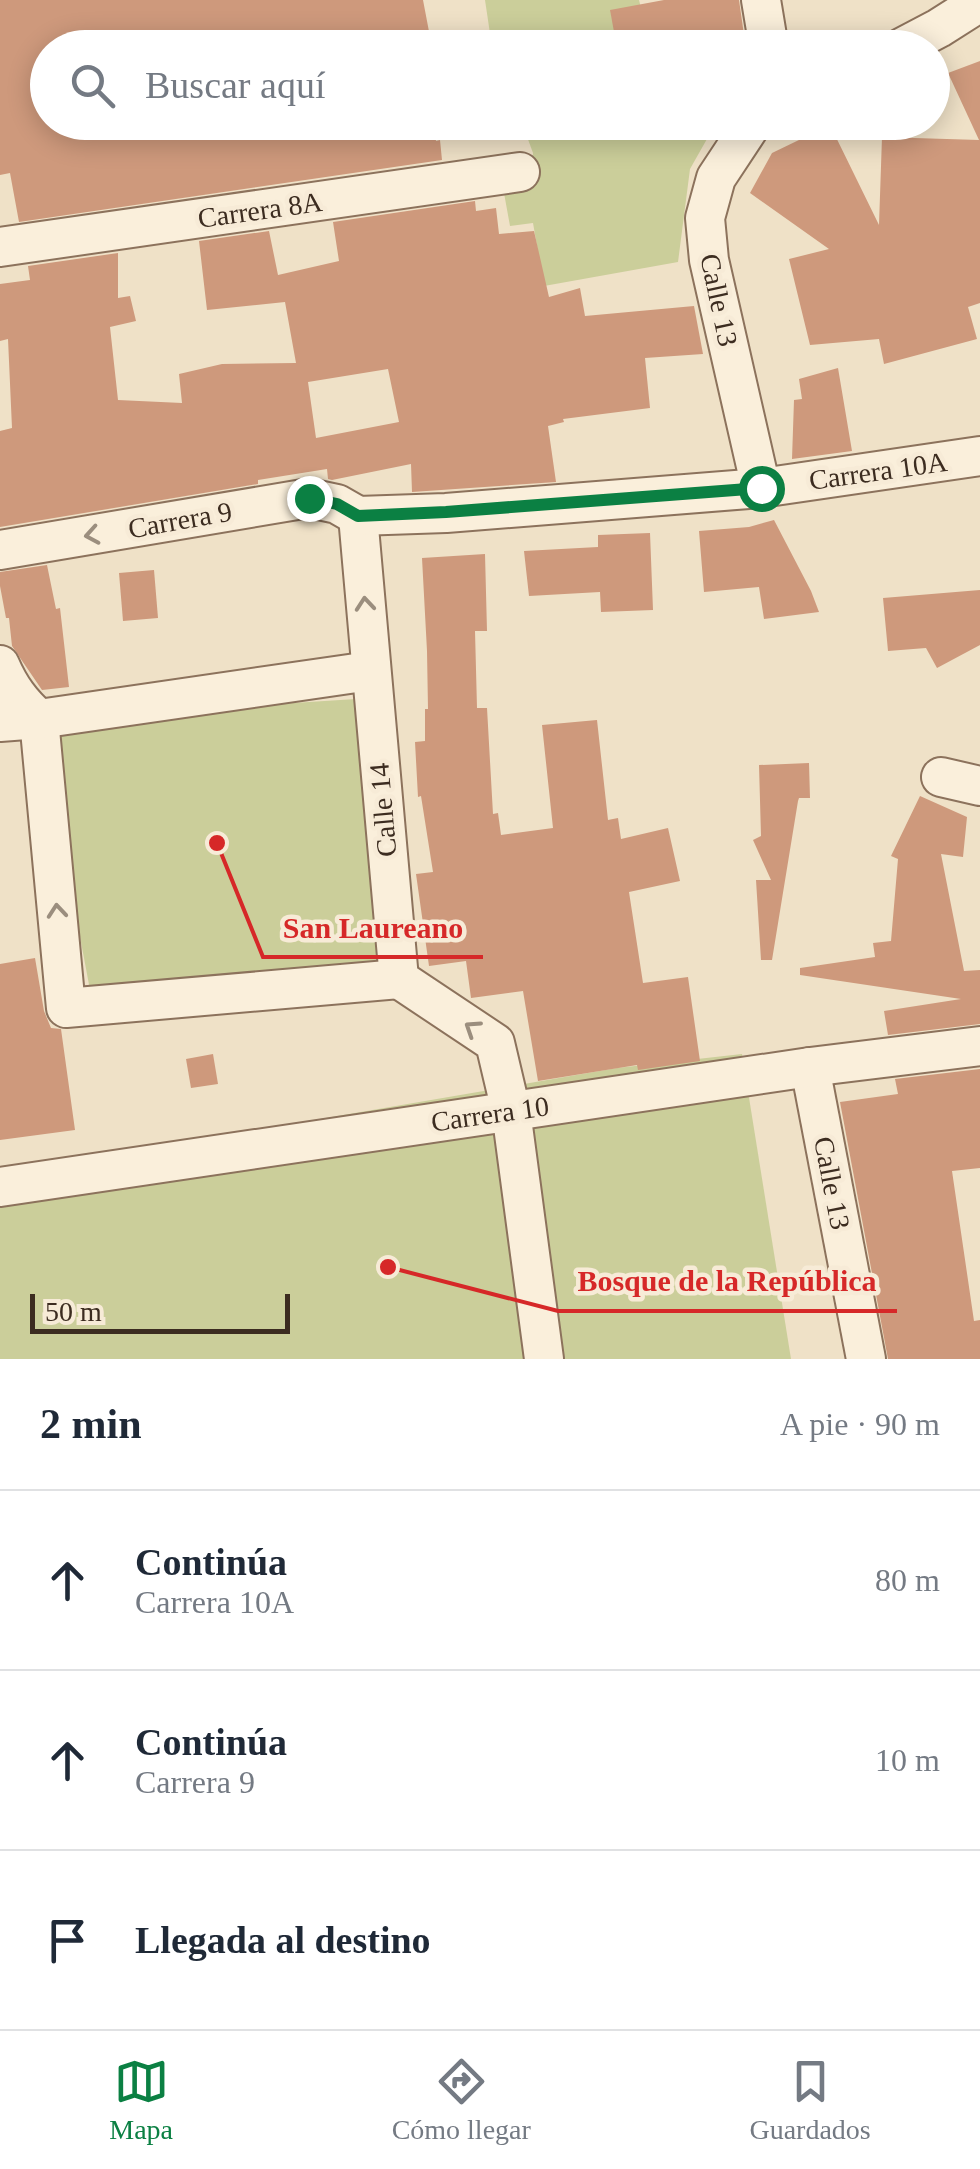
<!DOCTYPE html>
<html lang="es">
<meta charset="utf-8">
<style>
:root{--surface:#fff;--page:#f2f2f3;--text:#1f2937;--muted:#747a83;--line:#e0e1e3;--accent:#0b8043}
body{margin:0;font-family:"Times New Roman",serif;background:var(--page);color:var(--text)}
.scale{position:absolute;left:30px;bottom:25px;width:260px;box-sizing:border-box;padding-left:10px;border:5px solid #3c2c20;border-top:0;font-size:28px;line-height:35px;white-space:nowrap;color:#3c2c20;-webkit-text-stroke:8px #f7ebd7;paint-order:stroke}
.stop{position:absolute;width:30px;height:30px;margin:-22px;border:8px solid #0b8043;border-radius:50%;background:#fff}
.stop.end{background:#0b8043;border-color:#fff;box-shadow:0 2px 10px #0008}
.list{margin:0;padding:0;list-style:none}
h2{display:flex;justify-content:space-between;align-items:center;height:130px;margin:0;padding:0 40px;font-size:42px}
h2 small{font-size:32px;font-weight:400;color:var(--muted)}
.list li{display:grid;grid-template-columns:65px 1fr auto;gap:30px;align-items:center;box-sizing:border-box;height:180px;padding:0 40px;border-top:2px solid var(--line)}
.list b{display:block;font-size:38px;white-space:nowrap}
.list p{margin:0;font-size:32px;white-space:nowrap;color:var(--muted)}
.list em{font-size:32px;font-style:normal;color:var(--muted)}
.icon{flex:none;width:55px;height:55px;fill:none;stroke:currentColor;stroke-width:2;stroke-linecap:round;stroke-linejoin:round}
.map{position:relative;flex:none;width:980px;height:1359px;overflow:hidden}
.search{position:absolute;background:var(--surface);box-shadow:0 5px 25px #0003;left:30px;right:30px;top:30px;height:110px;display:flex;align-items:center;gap:25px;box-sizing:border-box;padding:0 35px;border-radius:55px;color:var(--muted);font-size:38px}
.sheet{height:670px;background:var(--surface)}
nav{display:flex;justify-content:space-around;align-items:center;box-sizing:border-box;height:140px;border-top:2px solid var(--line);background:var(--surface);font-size:28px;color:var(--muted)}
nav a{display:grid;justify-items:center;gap:5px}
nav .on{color:var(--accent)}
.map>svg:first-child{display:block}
</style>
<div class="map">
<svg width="980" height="1359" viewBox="0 0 980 1359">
<rect width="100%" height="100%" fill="#efe1c7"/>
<g fill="#cbce9a">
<path d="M485,0h154l2,8 -20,39h-129z"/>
<path d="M522,123h194l-26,46 -12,93 -134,24 -11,-63 -23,3 -6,-33 26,-5 3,-35z"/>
<path d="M356,699l30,267 -296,24 -51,-271z"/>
<path d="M742,1054l49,305h-791v-185l617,-106z"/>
</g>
<g fill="#ce997c" fill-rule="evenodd">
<path d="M0,0h423l8,42 -25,6h-358v74h353l1,4 32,-4 2,19 4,-1 2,20 -423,62 -9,-49 -10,2z"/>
<path d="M664,0h75l6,42 -25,6h-103l-7,-38z"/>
<path d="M980,61v242l-12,4 9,32 -93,25 -5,-25 -69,6 -21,-86 40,-10 -79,-56 22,-40 58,-28 49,100 3,-88 97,3 -31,-67z"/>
<path d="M475,201l1,10 20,-3 3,26 35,-3 15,66 31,-9 5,28 109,-10 9,48 -58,4 5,50 -87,11 1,3 -16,4 8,56 -144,10 -1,-28 -79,16 -4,-1 -1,-10 -69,11v4l-258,43v-96l12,-3 -4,-89 -8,2v-57l30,-4 -2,-14 90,-13v45l12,-2 6,25 -26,6 8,73 64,3 -3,-29 43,-10 74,-1 -11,-61 -78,8 -8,-69 70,-10 9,44 61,-14 -6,-39zM388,369l11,53 -83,16 -8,-56z"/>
<path d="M838,368l14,83 -60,8 2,-59 8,-1 -3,-20z"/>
<path d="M774,520l37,71 8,21 -55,7 -5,-32 -55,5 -5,-61 50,-4z"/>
<path d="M650,533l3,77 -52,2 -1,-20 -71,4 -5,-45 74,-4v-12z"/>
<path d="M485,554l2,77h-12l2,77h10l6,106 5,-1 3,22 52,-7 -11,-103 55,-5 11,100 10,-2 3,21 47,-11 12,53 -51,11 14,91 45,-6 12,84 -62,9 -1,-5 -99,16 -15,-90 -52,7 -5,-37 -37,5 -13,-92 17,-2 -12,-76 -3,1 -3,-55 10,-1v-32h3l-1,-58 -5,-93z"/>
<path d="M47,565l9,44 4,-1 9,79 -27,3 -30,-44 -3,-28h-3l-6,-32v-14z"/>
<path d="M154,570l4,48 -35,3 -4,-48z"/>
<path d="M980,590v55l-43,23 -11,-20 -38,3 -5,-53z"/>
<path d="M809,763l1,35h-11l-1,3 -26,159h-11l-5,-80h15l-18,-40 8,-4 -2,-71z"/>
<path d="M920,796l47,21 -4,40 -22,-3 23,117 16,-1v54l-92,11 -4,-24 77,-12 -161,-24v-7l75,-11 -2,-14 18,-2 7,-82 -7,-3z"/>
<path d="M35,958l9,53 7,17 10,1 14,101 -75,10v-176z"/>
<path d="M213,1054l5,30 -27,4 -5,-29z"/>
<path d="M980,1069v99l-28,3 22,150 6,-1v39h-92l-48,-257 58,-8 -3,-15z"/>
</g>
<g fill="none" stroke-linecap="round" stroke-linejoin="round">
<defs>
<g id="street">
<path d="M761,0l8,48"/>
<path d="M901,48l38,-20 41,-26"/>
<path d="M753,122l-37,56 -11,40 4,42 52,228"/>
<path d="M0,247l520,-75"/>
<path d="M358,516l41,463 96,64 16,68 33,248"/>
<path d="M358,516l88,-3 315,-25 219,-32"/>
<path d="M0,550l309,-52 28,6 21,12"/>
<path d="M0,665c10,23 21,38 39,54l27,289 333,-29"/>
<path d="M0,722l39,-3 331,-48"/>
<path d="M941,777l39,9"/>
<path d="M810,1067l56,292"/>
<path d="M0,1187l810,-120 170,-21"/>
</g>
</defs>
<use href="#street" stroke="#8c725c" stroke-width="42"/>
<use href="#street" stroke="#faefdb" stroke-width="38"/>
</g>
<defs><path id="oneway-chevron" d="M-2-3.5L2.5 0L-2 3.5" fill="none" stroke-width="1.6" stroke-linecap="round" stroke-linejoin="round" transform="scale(2.5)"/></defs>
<g stroke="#9b8e7e">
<use href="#oneway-chevron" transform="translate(92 535) rotate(170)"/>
<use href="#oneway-chevron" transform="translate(365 604) rotate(-95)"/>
<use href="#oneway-chevron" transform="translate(57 911) rotate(-95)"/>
<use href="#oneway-chevron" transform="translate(472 1028) rotate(-147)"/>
</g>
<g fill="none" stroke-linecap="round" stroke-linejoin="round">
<path stroke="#0b8043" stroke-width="12" d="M309,498l28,6 21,12 88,-4 315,-24"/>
</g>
<g text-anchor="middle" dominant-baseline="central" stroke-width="9" stroke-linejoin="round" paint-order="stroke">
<g font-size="28" fill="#3c2c20" stroke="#f7ebd7">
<text transform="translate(260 210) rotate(-8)">Carrera 8A</text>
<text transform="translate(719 300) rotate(78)">Calle 13</text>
<text transform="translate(878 471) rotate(-8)">Carrera 10A</text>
<text transform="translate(180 520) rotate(-10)">Carrera 9</text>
<text transform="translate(383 810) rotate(-95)">Calle 14</text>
<text transform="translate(490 1114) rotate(-8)">Carrera 10</text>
<text transform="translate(832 1183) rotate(79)">Calle 13</text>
</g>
</g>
<path fill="none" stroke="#d62828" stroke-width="4" d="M217 843L263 957H483M388 1267L558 1311H897"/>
<g fill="#d62828" stroke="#f7ebd7" stroke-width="4">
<circle cx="217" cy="843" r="10"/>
<circle cx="388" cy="1267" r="10"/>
</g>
<g font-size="30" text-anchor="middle" font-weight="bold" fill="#d62828" stroke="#f7ebd7" stroke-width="9" stroke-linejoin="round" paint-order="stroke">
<text x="373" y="938">San Laureano</text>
<text x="727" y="1291">Bosque de la República</text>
</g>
</svg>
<div class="scale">50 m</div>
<div class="stop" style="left:761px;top:488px"></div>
<div class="stop end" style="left:309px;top:498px"></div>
<div class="search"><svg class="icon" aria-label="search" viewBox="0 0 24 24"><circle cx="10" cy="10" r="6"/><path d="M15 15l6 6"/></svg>Buscar aquí</div>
</div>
<section class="sheet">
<h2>2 min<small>A pie · 90 m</small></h2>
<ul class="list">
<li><svg class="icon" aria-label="ahead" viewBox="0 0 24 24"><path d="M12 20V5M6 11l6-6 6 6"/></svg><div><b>Continúa</b><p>Carrera 10A</p></div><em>80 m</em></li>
<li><svg class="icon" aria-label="ahead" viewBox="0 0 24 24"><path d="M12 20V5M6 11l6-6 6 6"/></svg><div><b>Continúa</b><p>Carrera 9</p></div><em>10 m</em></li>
<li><svg class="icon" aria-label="arrive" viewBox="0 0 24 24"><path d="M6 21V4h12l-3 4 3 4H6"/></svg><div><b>Llegada al destino</b></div></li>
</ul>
</section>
<nav>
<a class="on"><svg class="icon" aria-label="map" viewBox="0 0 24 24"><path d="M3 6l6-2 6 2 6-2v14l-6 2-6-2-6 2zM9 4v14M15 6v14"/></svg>Mapa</a>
<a><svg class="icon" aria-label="directions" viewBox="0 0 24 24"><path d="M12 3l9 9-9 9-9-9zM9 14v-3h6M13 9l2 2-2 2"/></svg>Cómo llegar</a>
<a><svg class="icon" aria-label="saved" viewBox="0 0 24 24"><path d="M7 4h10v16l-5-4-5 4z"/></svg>Guardados</a>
</nav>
